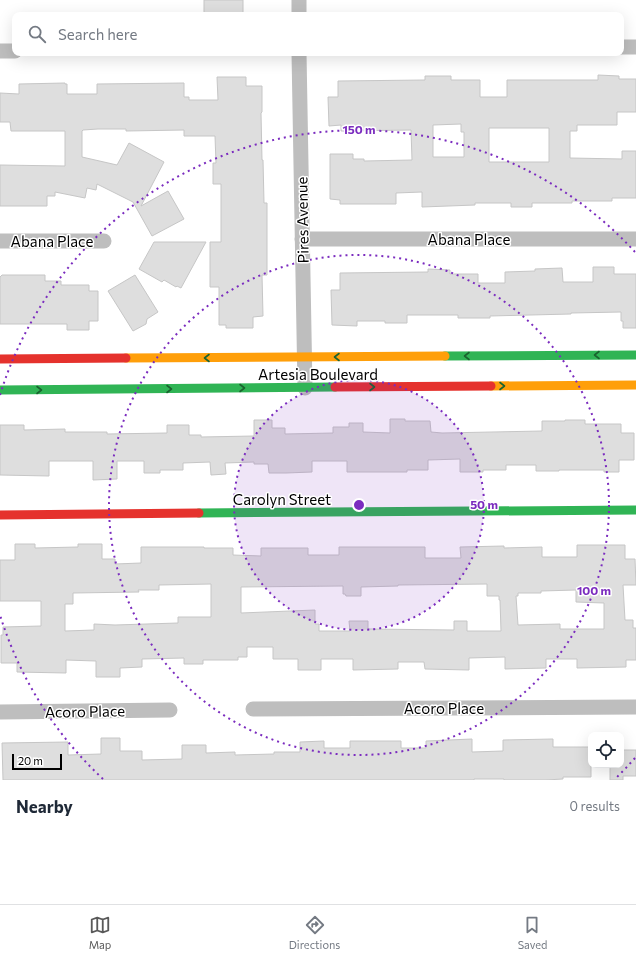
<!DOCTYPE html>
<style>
:root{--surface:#fff;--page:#f6f6f7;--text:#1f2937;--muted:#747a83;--line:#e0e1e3;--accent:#595959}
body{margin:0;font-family:Commissioner,sans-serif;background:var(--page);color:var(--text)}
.controls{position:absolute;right:12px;bottom:12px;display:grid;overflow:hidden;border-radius:8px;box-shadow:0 4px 16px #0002}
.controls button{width:36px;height:36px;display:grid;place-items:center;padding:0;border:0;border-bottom:1px solid var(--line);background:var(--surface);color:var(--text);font:20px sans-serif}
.scale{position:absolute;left:12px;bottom:10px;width:50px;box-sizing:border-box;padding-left:4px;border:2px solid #000;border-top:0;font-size:11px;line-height:14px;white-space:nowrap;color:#000;-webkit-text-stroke:3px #fff;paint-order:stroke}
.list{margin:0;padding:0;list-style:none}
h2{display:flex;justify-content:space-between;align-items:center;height:52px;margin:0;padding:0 16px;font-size:17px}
h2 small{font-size:13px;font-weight:400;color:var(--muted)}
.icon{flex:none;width:22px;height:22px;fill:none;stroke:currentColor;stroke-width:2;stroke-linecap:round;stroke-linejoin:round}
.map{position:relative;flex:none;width:636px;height:780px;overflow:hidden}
.search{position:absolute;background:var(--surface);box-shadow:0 4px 16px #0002;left:12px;right:12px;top:12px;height:44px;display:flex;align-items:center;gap:10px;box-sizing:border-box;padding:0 14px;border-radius:8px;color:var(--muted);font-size:15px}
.sheet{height:124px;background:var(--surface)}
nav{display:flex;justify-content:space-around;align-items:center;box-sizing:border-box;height:56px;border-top:1px solid var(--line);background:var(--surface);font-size:11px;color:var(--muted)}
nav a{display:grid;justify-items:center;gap:2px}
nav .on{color:var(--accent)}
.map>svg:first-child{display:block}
</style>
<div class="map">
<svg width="636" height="780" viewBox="0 0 636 780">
<rect width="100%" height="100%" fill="#fff"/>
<g fill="#dedede" stroke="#c6c6c6" fill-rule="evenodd">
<rect x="204" y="0" width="39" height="15"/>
<path d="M598,75l21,1v3h17v33h-19v13h-40v6h-7v27l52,1v-8h14v47h-24v3h-40v2h-40v4h-21v-4h-36v2l-53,2v-15l-26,1v11h-56v-4l-10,-1v-45h23v5h11v2l48,-1 -1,-30 -70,1v-6l-12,1 -1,-29h10v-16l87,-1v-4h26v4h29v17h27v-17h91zM461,124v8h3v25h-31v-32zM489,128h60v34h-60z"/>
<path d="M217,77h29v9h16v26l-1,1 1,47h1l1,43h3v72h-5l1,41 -10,1v11h-27v-3h-7v-38h-9v-45h11v-58h-8v-21h3l-1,-27h-31v-6l-58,1v-2h-28l-15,1 -1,1v26l35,8 12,-22 35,19 -23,44 27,-15 16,28 -32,17 -19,-34 -36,-18 -1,6 -9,-2 -2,10 -30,-6v4h-8v10h-47v-41l65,1v-35h-54l-1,-9h-10v-29l19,1v-10l46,-1v1h2v10h30v-10l87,-1v14h5v3h29z"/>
<path d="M154,242h52l-25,46 -4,-2 -1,1 -12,-7 -2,2 -23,-13z"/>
<path d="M593,267h21v7h22v54h-13v-7h-2v-9l-50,1v1l-81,2v2h-32v-3h-51v8h-22v-2h-28v5l-25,-1 -1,-35h9v-17l88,-1v-3l22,1v4h28v9h27v-11l30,-1v-2l27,-1 1,14h30z"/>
<path d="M2,275h43v6h16v4h28v6h9v30h-9v9h-22v-6h-67v-47z"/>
<path d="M135,275l23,37 -11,7 -1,5 -13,7 -25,-40z"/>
<path d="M390,419h15v2h25l1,11 11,1 100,-2v-10h23v-1h20v4h36v9h13v27h-15v12h-15v-2h-45v1h-23v-6h-30v5h-23v2h-23v-13l-32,1v10h-21v2h-60v-11h-35v11l-26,1h-17l-1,-9h-14v-2l-29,1 1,11 -15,1 -1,-13 -27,1v7h-23v3h-16v-12h-27v18l-24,1v-19h-44v15l-49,-1v-50h24v5l41,-1v3h42v2l60,-1v-8h22v10h12v2l53,-1v-16h18v8h13v6l48,-1v-6h16v-4h14v9l27,1z"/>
<path d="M15,544h20v4l43,-1v-3h24v15h13v5l26,-1v-16h63v1h29v7l28,1v-8h47v7h31v-8h86v11h36l-1,-11 44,-1v2l38,-1v10h35v-12h48v14h10l1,26h-13l2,35h8v8h3v32h-10v7l-49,1v-9h-31v9l-41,1v-12l-36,1v12l-44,-1 -1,-7h-26v7l-45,1v-11h-32v11h-23v-11h-25v-12h-26v10h-9v3h-35v4h-19v-6l-42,1v8l-22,1v9h-24v-16l-30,-1v13l-49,-1v-9h-16v-28h2v-8l38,-1v-25h-41v-41h15zM211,584v33h-33v6l-63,2 -21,-1v6l-29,1v-27h8v-11l66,-1 -1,-2h21v-5zM487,584v12h12v4h1l1,31h-34v-10h-13v9l-86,-1v-8h-19l1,10h-31v-7h-4v-14l-74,3v-26l102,-1v8h2l1,2h15v-9l37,-1v-1zM576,590v12l28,1v26h-44v-5l-42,1 -2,-29h2v-3h23v-2z"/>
<path d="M101,738h19v13h22v9l40,-1v-14h24v8l29,-1v3l39,-1v-2h26v-10l24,-1v7h26v-7h51v7h25v-7l46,-2v13l31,-1v-11l50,-1v8h38v30h-28v2l-17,1h-42v-1h-30v1h-471l-1,-37 66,-1v13l33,-1z"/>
<path d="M621,750h15v26h-13v4h-13v-15h11z"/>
</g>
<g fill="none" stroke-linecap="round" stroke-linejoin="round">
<g stroke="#bebebe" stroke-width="15">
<path d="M299,0v15"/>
<path d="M621,47h15"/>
<path d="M0,51h15"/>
<path d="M299,53l6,335"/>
<path d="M302,239h334"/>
<path d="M0,241h104"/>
<path d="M253,709l383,-2"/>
<path d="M0,712l170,-2"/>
</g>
<g stroke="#30b455" stroke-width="9">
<path d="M445,356l191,-1"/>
<path d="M0,390l335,-3"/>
<path d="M199,513l437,-3"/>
</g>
<g stroke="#ff9f0a" stroke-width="9">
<path d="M126,358l319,-2"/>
<path d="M491,386l145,-1"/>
</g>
<g stroke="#e5322d" stroke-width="9">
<path d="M0,359l126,-1"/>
<path d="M335,387l156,-1"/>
<path d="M0,515l199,-2"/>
</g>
</g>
<defs><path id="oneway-chevron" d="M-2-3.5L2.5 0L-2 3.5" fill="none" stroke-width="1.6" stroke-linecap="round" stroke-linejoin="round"/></defs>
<g stroke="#1a632f">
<use href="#oneway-chevron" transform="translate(597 355) rotate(180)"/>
<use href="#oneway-chevron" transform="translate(467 356) rotate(180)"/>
<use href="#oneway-chevron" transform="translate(337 357) rotate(180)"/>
<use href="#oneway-chevron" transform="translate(207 358) rotate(180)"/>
<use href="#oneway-chevron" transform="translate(502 386)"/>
<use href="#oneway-chevron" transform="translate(372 387)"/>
<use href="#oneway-chevron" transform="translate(242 388)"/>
<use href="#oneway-chevron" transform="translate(169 389)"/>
<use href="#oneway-chevron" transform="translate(39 390)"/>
</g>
<circle cx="359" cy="505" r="125" fill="#7b2cbf" fill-opacity=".12"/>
<g fill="none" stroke="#7b2cbf" stroke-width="2" stroke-dasharray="2 4">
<circle cx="359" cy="505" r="125"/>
<circle cx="359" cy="505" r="250"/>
<path d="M635 758A375 375 0 0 1 615 779M103 779A375 375 0 0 1 0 615M0 395A375 375 0 0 1 635 252"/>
</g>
<g text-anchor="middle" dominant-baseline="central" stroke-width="3" stroke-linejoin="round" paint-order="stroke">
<g font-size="15" fill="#000" stroke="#fff">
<text transform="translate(302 220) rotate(-91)">Pires Avenue</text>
<text x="469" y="239">Abana Place</text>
<text x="52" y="241">Abana Place</text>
<text x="318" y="374">Artesia Boulevard</text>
<text x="282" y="499">Carolyn Street</text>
<text x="444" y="708">Acoro Place</text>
<text transform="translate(85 711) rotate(-1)">Acoro Place</text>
</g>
</g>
<circle cx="359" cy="505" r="6" fill="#7b2cbf" stroke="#fff" stroke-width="2"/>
<g font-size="12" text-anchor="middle" font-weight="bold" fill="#7b2cbf" stroke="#fff" stroke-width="3" stroke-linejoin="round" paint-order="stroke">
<text x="359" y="134">150 m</text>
<text x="484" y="509">50 m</text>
<text x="594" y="595">100 m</text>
</g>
</svg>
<div class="controls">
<button><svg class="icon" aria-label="locate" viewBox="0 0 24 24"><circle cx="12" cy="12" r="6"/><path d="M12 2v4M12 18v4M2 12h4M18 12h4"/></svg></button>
</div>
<div class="scale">20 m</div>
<div class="search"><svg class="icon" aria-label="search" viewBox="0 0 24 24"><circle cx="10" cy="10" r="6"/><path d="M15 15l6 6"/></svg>Search here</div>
</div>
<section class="sheet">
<h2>Nearby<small>0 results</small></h2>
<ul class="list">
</ul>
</section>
<nav>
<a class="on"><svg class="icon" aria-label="map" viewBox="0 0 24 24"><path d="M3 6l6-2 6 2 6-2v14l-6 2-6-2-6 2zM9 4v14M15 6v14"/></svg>Map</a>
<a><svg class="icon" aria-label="directions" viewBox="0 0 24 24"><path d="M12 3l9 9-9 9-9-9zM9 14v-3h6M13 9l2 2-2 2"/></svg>Directions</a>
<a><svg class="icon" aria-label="saved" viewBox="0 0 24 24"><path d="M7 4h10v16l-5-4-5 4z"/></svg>Saved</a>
</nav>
